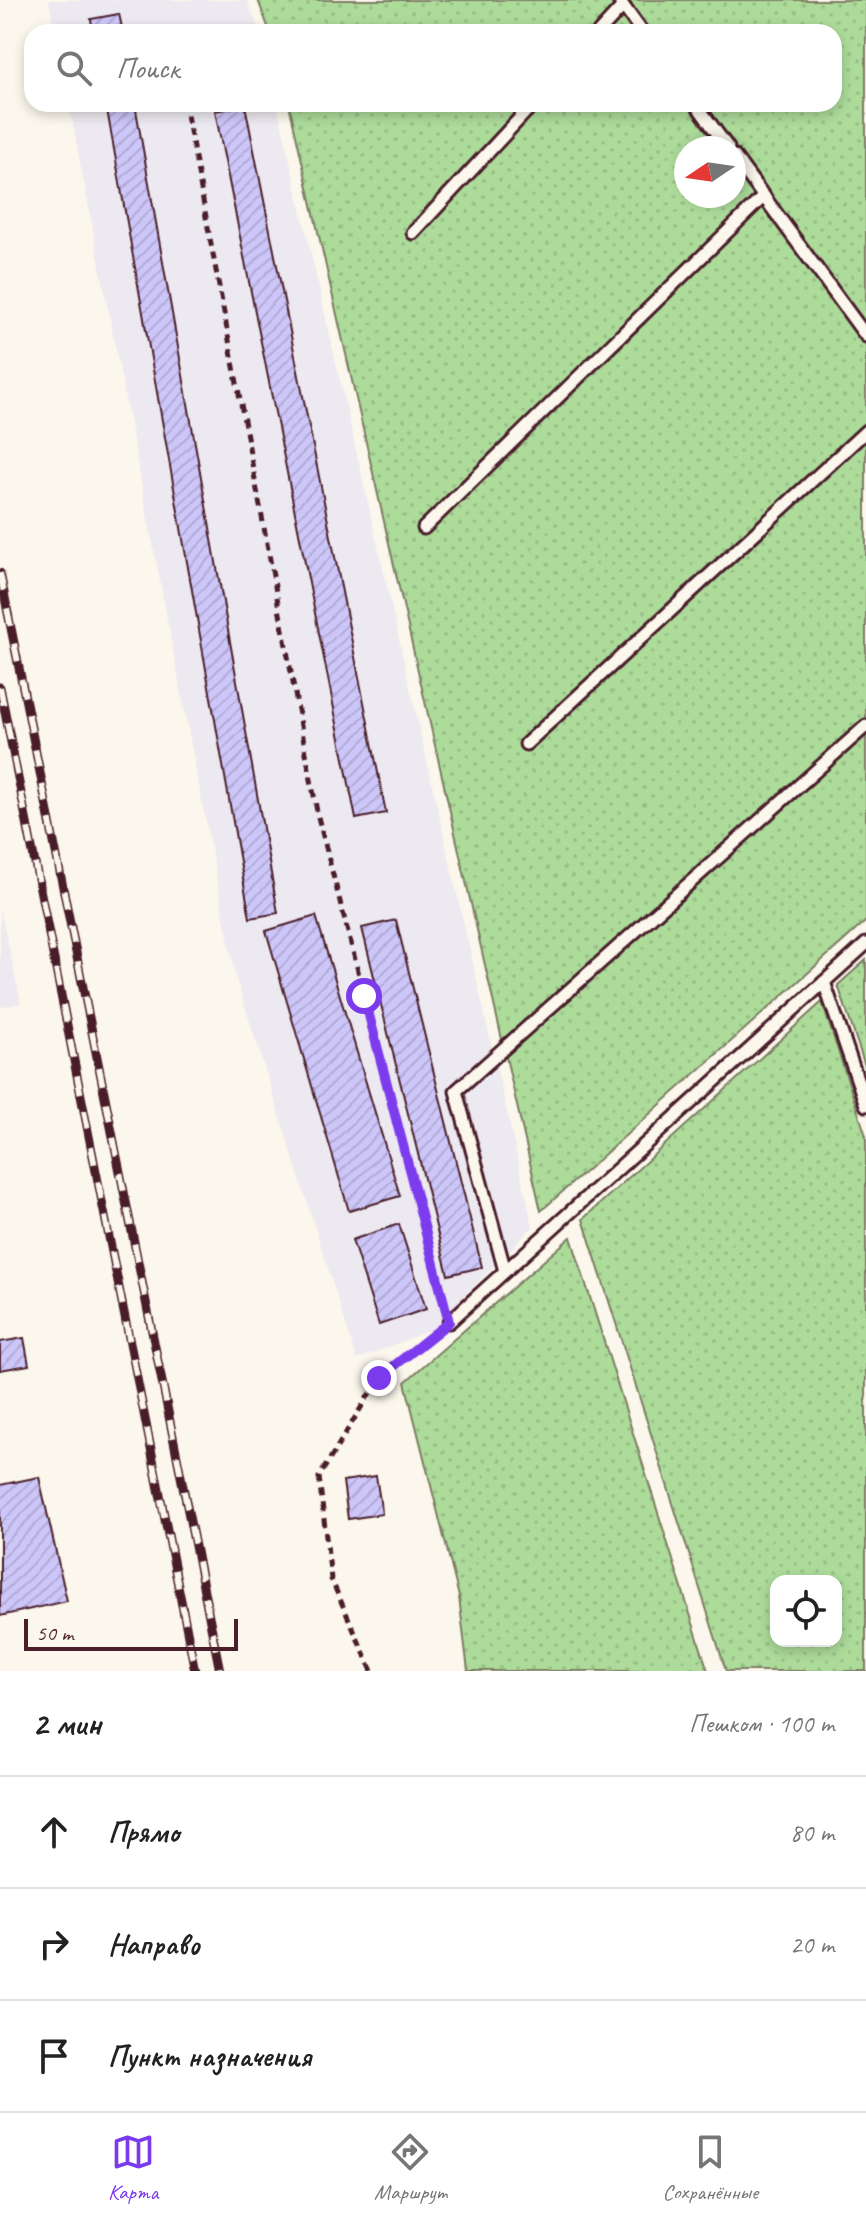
<!DOCTYPE html>
<html lang="ru">
<meta charset="utf-8">
<style>
:root{--surface:#fff;--page:#f6f6f6;--text:#222;--muted:#767676;--line:#e0e0e0;--accent:#7c3aed}
body{margin:0;font-family:Caveat,sans-serif;background:var(--page);color:var(--text)}
.controls{position:absolute;right:24px;bottom:24px;display:grid;overflow:hidden;border-radius:16px;box-shadow:0 4px 12px #0003}
.controls button{width:72px;height:72px;display:grid;place-items:center;padding:0;border:0;border-bottom:2px solid var(--line);background:var(--surface);color:var(--text);font:40px sans-serif}
.compass{position:absolute;left:674px;top:136px;width:72px;height:72px;border-radius:50%;background:var(--surface);box-shadow:0 4px 12px #0003;rotate:257deg}
.scale{position:absolute;left:24px;bottom:20px;width:214px;box-sizing:border-box;padding-left:8px;border:4px solid #4a1f2b;border-top:0;font-size:22px;line-height:28px;white-space:nowrap;color:#4a1f2b;-webkit-text-stroke:6px #fbf7ec;paint-order:stroke}
.stop{position:absolute;width:24px;height:24px;margin:-18px;border:6px solid #7c3aed;border-radius:50%;background:#fff}
.stop.end{background:#7c3aed;border-color:#fff;box-shadow:0 2px 8px #0008}
.list{margin:0;padding:0;list-style:none}
h2{display:flex;justify-content:space-between;align-items:center;height:104px;margin:0;padding:0 32px;font-size:34px}
h2 small{font-size:26px;font-weight:400;color:var(--muted)}
.list li{display:grid;grid-template-columns:52px 1fr auto;gap:24px;align-items:center;box-sizing:border-box;height:112px;padding:0 32px;border-top:2px solid var(--line)}
.list b{display:block;font-size:30px;white-space:nowrap}
.list em{font-size:26px;font-style:normal;color:var(--muted)}
.icon{flex:none;width:44px;height:44px;fill:none;stroke:currentColor;stroke-width:2;stroke-linecap:round;stroke-linejoin:round}
.map{position:relative;flex:none;width:866px;height:1671px;overflow:hidden}
.search{position:absolute;background:var(--surface);box-shadow:0 4px 12px #0003;left:24px;right:24px;top:24px;height:88px;display:flex;align-items:center;gap:20px;box-sizing:border-box;padding:0 28px;border-radius:24px;color:var(--muted);font-size:30px}
.sheet{height:440px;background:var(--surface)}
nav{display:flex;justify-content:space-around;align-items:center;box-sizing:border-box;height:112px;border-top:2px solid var(--line);background:var(--surface);font-size:22px;color:var(--muted)}
nav a{display:grid;justify-items:center;gap:4px}
nav .on{color:var(--accent)}
.map>svg:first-child{display:block}
</style>
<div class="map">
<svg width="866" height="1671" viewBox="0 0 866 1671">
<defs>
<pattern id="park-dots" width="8" height="8" patternUnits="userSpaceOnUse" patternTransform="scale(2)"><rect width="8" height="8" fill="#acdb9a"/><path d="M2 2h.1M6 6h.1" fill="none" stroke="#96bc85" stroke-width="1.8" stroke-linecap="round"/></pattern>
<pattern id="building-hatch" width="6" height="6" patternUnits="userSpaceOnUse" patternTransform="scale(2)"><rect width="6" height="6" fill="#cdc7f9"/><path d="M-1 1l2-2M0 6l6-6M5 7l2-2" fill="none" stroke="#b2aad6"/></pattern>
</defs>
<rect width="100%" height="100%" fill="#fbf7ec"/>
<filter id="ink" filterUnits="userSpaceOnUse"><feTurbulence type="fractalNoise" baseFrequency=".0125" numOctaves="2"/><feDisplacementMap in="SourceGraphic" scale="16" xChannelSelector="R" yChannelSelector="G"/><feConvolveMatrix kernelMatrix="1 2 1 2 8 2 1 2 1" color-interpolation-filters="sRGB"/></filter>
<g filter="url(#ink)">
<g fill="#ede9f0">
<path d="M49,0h198l13,32h-205z"/>
<path d="M69,104h208l256,1123 -101,102 -75,31 -122,-385z"/>
<path d="M0,908l21,95 -21,4z"/>
</g>
<g fill="url(#park-dots)" stroke="#7b7d62" stroke-width="2" fill-rule="evenodd">
<path d="M258,0h608v921l-325,290 -252,-1107h545v-72h-564zM686,148h48v48h-48z"/>
<path d="M866,960v109l-28,-84z"/>
<path d="M822,1002l44,134v535h-140l-143,-452zM836,1581v60h-60v-60z"/>
<path d="M571,1237l137,434h-240l-9,-74 -54,-215z"/>
</g>
<g fill="url(#building-hatch)" stroke="#4a1f2b" stroke-width="2">
<path d="M119,14l4,18h-30l-2,-13z"/>
<path d="M106,104h29l143,809 -28,5z"/>
<path d="M245,105l141,708 -30,6 -141,-708z"/>
<path d="M316,916l84,280 -51,15 -83,-280z"/>
<path d="M396,920l86,347 -34,8 -86,-347z"/>
<path d="M399,1224l27,85 -47,16 -27,-85z"/>
<path d="M24,1338l5,27 -29,5v-28z"/>
<path d="M376,1476l6,38 -34,5 -5,-38z"/>
<path d="M39,1477l28,124 -67,15v-131z"/>
</g>
<g fill="none" stroke-linecap="round" stroke-linejoin="round">
<defs>
<g id="service">
<path d="M619,0l23,32"/>
<path d="M599,32l24,-26"/>
<path d="M696,104l32,44"/>
<path d="M734,156l132,180"/>
<path d="M413,233l120,-129"/>
<path d="M424,528l340,-332"/>
<path d="M526,744l340,-313"/>
<path d="M824,982l42,123"/>
<path d="M505,1271l-49,-180 410,-365"/>
<path d="M449,1322l417,-378"/>
</g>
</defs>
<use href="#service" stroke="#4a1f2b" stroke-width="17"/>
<g stroke="#4a1f2b" stroke-width="5" stroke-dasharray="8 6" stroke-linecap="butt">
<path d="M187,115l131,702 126,485"/>
<path d="M372,1671l-41,-92 -12,-102 60,-99 56,-45"/>
</g>
<use href="#service" stroke="#fbf7ec" stroke-width="11"/>
<defs>
<g id="rail">
<path d="M0,573l220,1098"/>
<path d="M0,687l195,984"/>
</g>
</defs>
<use href="#rail" stroke="#4a1f2b" stroke-width="9"/>
<use href="#rail" stroke="#fbf7ec" stroke-width="6" stroke-dasharray="18" stroke-linecap="butt"/>
</g>
</g>
<g fill="none" stroke-linecap="round" stroke-linejoin="round" filter="url(#ink)">
<path stroke="#7c3aed" stroke-width="10" d="M364,996l85,326 -70,56"/>
</g>
</svg>
<div class="controls">
<button><svg class="icon" aria-label="locate" viewBox="0 0 24 24"><circle cx="12" cy="12" r="6"/><path d="M12 2v4M12 18v4M2 12h4M18 12h4"/></svg></button>
</div>
<svg class="compass" viewBox="-18 -18 36 36"><path d="M0-13l5 13h-10z" fill="#e53935"/><path d="M0 13l5-13h-10z" fill="#767676"/></svg>
<div class="scale">50 m</div>
<div class="stop" style="left:364px;top:996px"></div>
<div class="stop end" style="left:379px;top:1378px"></div>
<div class="search"><svg class="icon" aria-label="search" viewBox="0 0 24 24"><circle cx="10" cy="10" r="6"/><path d="M15 15l6 6"/></svg>Поиск</div>
</div>
<section class="sheet">
<h2>2 мин<small>Пешком · 100 m</small></h2>
<ul class="list">
<li><svg class="icon" aria-label="ahead" viewBox="0 0 24 24"><path d="M12 20V5M6 11l6-6 6 6"/></svg><div><b>Прямо</b></div><em>80 m</em></li>
<li><svg class="icon" aria-label="right" viewBox="0 0 24 24"><path d="M7 20v-9h11M14 6l5 5-5 5"/></svg><div><b>Направо</b></div><em>20 m</em></li>
<li><svg class="icon" aria-label="arrive" viewBox="0 0 24 24"><path d="M6 21V4h12l-3 4 3 4H6"/></svg><div><b>Пункт назначения</b></div></li>
</ul>
</section>
<nav>
<a class="on"><svg class="icon" aria-label="map" viewBox="0 0 24 24"><path d="M3 6l6-2 6 2 6-2v14l-6 2-6-2-6 2zM9 4v14M15 6v14"/></svg>Карта</a>
<a><svg class="icon" aria-label="directions" viewBox="0 0 24 24"><path d="M12 3l9 9-9 9-9-9zM9 14v-3h6M13 9l2 2-2 2"/></svg>Маршрут</a>
<a><svg class="icon" aria-label="saved" viewBox="0 0 24 24"><path d="M7 4h10v16l-5-4-5 4z"/></svg>Сохранённые</a>
</nav>
